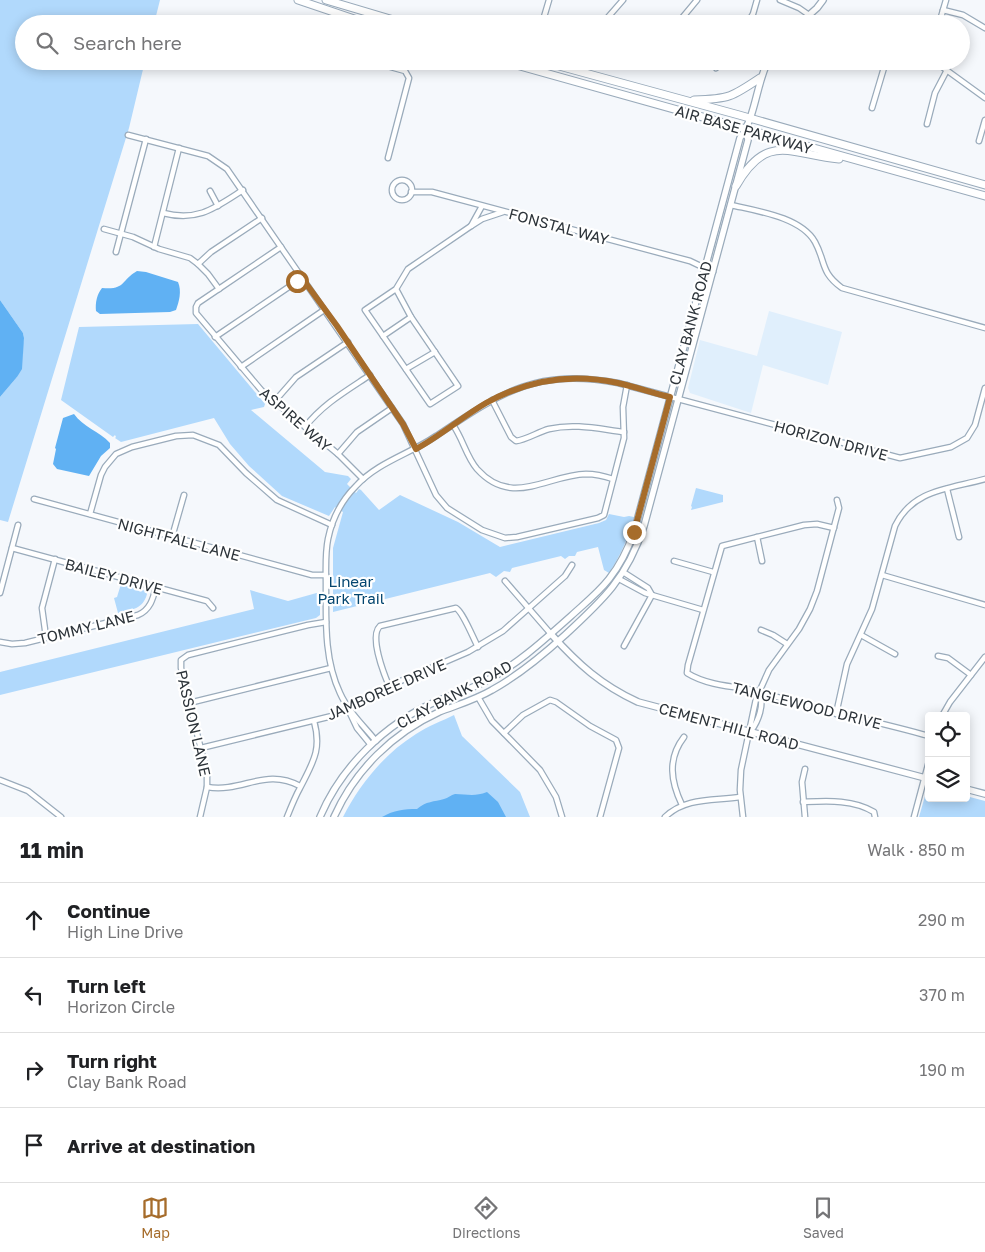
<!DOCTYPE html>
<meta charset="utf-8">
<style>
:root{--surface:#fff;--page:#f2f2f2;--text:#202124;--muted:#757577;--line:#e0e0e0;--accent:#a66c2b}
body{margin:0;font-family:"Golos Text",sans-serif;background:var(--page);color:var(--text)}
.controls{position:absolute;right:15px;bottom:15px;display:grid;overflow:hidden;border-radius:5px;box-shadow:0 2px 12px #0003}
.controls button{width:45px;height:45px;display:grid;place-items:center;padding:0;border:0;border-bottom:1px solid var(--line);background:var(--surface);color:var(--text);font:25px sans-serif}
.stop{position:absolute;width:15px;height:15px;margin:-11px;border:4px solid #a66c2b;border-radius:50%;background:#fff}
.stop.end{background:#a66c2b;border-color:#fff;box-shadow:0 1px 5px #0008}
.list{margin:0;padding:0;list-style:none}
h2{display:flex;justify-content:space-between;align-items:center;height:65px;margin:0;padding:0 20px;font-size:21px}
h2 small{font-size:16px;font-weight:400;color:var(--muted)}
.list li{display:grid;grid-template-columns:32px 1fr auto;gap:15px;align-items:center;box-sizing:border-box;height:75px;padding:0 20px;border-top:1px solid var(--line)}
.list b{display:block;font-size:19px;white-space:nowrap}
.list p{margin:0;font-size:16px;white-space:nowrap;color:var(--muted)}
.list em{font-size:16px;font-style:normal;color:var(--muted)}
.icon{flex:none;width:28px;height:28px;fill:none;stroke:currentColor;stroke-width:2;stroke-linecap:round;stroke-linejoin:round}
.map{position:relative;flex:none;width:985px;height:817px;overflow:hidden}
.search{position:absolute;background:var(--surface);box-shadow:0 2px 12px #0003;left:15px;right:15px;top:15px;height:55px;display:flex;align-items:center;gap:12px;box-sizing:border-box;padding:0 18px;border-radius:28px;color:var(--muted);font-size:19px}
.sheet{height:365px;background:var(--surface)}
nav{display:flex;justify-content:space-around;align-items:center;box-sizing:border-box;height:70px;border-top:1px solid var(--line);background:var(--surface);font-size:14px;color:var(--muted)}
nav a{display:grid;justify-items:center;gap:2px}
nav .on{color:var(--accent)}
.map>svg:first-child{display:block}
</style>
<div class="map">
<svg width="985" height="817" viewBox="0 0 985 817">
<rect width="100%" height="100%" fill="#f5f8fc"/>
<path fill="#e0effc" d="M769,311l73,21 -14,53 -65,-20 -12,48 -61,-20 -2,-5 12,-48 57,16z"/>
<g fill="#b1d9fc">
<path d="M0,0h160l-6,24h-130v37h121l-16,67 -121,394 -8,-2v-123l17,-20 7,-39 -1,-5 -23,-33z"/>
<path d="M198,324l67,80 -1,3 -13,3 74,62 23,4 3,3 -4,5 9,9 3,-4 2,1 18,20 21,-15 58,27 42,25 99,-24 7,-3 3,-6 15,3 5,-1 5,1c-6,21 -13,38 -25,56l-5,-3 -6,-23 -21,5 -2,4h-6l-4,3 -4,-3 -49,12 -2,4 -6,-1 -8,6 -6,-4 -157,39v-64l10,-36 -8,-5 -6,9 -47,-20 -33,-30 -19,-22 -16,-26 -93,24 -6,-4 1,-1 -1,-2 -2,2 -52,-37 18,-73z"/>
<path d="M696,488l27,7v7l-32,8 1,-3 -1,-1z"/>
<path d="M121,584l25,7 1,3c-4,15 -15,16 -29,19l-4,-15 3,-1z"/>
<path d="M250,590l38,11 32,-9v23l-4,3 -316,77v-23l254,-63z"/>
<path d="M454,715l8,21 58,56 10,25h-187c17,-33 41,-63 73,-83 12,-8 26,-13 38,-19z"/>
<path d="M929,792v6h37v-2l19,5v16h-66l6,-21z"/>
</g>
<g fill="#60b1f3">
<path d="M137,271l9,1 32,10c4,9 1,20 -2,28l-6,2 -70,2 -4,-3c-1,-8 1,-17 6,-23 24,2 18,-7 35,-17z"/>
<path d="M0,300l23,33 1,5 -2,31 -5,8 -17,20z"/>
<path d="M74,414c9,13 25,17 36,29v5l-9,8 -12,20 -32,-7 -4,-5 3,-15 -1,-1 8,-30z"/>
<path d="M487,792l11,10 8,15h-124c12,-7 22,-8 35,-8 9,-8 17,-7 27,-10 4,-1 7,-4 11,-5 12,0 19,3 32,-2z"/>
</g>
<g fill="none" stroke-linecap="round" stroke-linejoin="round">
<defs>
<g id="minor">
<path d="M780,0l19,8 23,16"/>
<path d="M943,10l20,5 22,13"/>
<path d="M544,17l5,-17"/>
<path d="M602,24l21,-24"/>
<path d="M677,24l20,-24"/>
<path d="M747,24l6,-10 4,-14"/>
<path d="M939,24l7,-24"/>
<path d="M369,61l36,10 4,7 -21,80"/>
<path d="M934,61l51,37"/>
<path d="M716,68l9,-7"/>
<path d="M872,108l14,-47"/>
<path d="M927,124l8,-31 12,-23"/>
<path d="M128,135l80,21 19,13 176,255 33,71 11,13 35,22 23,8 12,-1 81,-19 6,-3 20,-77 -1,-31 4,-22"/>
<path d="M979,141l6,-21"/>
<circle cx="402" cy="190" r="10"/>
<path d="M210,191l8,15"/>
<path d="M411,192h21l258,69 23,11"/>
<path d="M731,205c26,6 70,12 84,37 11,20 5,30 27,46l143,40"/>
<path d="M482,206l-11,20 11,-7 21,-7"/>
<path d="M163,213c35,9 52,-5 80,-23"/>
<path d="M104,229l29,8 26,12 31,9 8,6 10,10 11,15"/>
<path d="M154,247l25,-99"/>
<path d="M281,247l-83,56 -2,4v6l66,78 76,63 25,25"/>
<path d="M116,252l30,-113"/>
<path d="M198,264l13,-12 51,-34"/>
<path d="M396,289l15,28 47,69 -28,18 -65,-94 31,-21 12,-20 63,-43"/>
<path d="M383,336l28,-19"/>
<path d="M215,337l87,-59"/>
<path d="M241,367l83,-57"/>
<path d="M406,369l29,-17"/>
<path d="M492,400l19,37 5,4c10,-1 22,-9 33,-12 25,-6 50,0 75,3"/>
<path d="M274,402l22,-25 52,-35"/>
<path d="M453,425c10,14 13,31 24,44 35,39 70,6 109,5 9,0 18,2 27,5"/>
<path d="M305,427c18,-23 41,-36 65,-52"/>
<path d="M338,454l19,-22 35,-24"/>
<path d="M947,489l12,48"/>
<path d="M34,499l278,76h14"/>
<path d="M90,514l11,-39 4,-8 11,-13 16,-7 44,-11 17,-1 26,10 27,28 31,27 55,25"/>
<path d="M834,528l-17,-4 -13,1 -82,21 -34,119 -1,8c16,10 37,13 55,15 6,1 13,2 19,4 55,18 112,28 168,44"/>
<path d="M172,537l12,-42"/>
<path d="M757,537l5,24"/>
<path d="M12,548l195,53 6,7"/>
<path d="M674,561l39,11"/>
<path d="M623,572l25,16 4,7"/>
<path d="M882,575l103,30"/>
<path d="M619,579l26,14 58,17"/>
<path d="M505,581l46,53"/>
<path d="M0,593l18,-68"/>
<path d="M761,630l12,5 14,9"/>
<path d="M861,635l34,19"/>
<path d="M46,637l-4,-29 13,-49"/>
<path d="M0,642l12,2 13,-1 113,-28c12,-5 15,-16 18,-28"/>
<path d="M624,646l28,-51"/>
<path d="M938,656l10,2 23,17"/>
<path d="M389,686c-5,-12 -20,-50 -9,-60l76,-18c7,4 17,30 22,39"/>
<path d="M478,697l14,24 48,49 16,27 6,20"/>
<path d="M189,703l142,-35"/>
<path d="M348,709l9,19 14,17"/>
<path d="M836,714l11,-50 25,-55 23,-83c18,-37 54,-37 90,-47"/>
<path d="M942,716l8,-14 35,-45"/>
<path d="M751,731c8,-11 13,-26 9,-39"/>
<path d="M504,733l19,-18 27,-15 6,2 34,24 26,14 3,8 -19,69"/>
<path d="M376,741c-13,-16 -28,-30 -36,-48 -16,-34 -14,-72 -14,-109 0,-15 -1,-30 2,-45 4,-20 14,-39 28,-53 22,-24 54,-32 80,-50 66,-44 100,-68 182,-53l282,75 51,-11 16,-9 8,-13 10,-37"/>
<path d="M201,748l131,-32 57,-30 79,-34 35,-21 62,-55 7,-11"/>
<path d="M0,780l28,11 33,26"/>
<path d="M207,787c36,6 58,-20 93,-1"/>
<path d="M803,802c23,-1 50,-3 71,10l1,5"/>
<path d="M682,805c-11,-23 -15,-46 2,-68"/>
<path d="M200,817l7,-30v-13l-26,-106v-8l7,-5 120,-30 18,-3"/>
<path d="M287,817c4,-10 8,-20 13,-29 13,-26 22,-38 14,-67"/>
<path d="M665,817c21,-20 49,-16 75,-20"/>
<path d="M743,817l-3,-27 1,-20 15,-71 13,-29 30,-41 11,-20 7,-18 22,-83 -2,-8"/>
<path d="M805,817l-3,-35 3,-13"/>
<path d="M914,817l15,-56"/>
</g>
<g id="tertiary">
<path d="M799,24l18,-16 6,-8"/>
<path d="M551,634c27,30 50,51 87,68l291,77"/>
<path d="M966,789l19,5"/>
<path d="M320,817c21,-50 65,-93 115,-115 16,-7 34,-12 49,-20 33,-17 60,-42 87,-66 13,-12 27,-23 38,-37 11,-14 19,-30 25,-47l106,-394c16,-22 16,-53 28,-77"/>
<path d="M334,817c21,-47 59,-84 105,-105 18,-7 36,-12 53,-22 27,-15 50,-34 73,-55 38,-35 62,-57 79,-109l104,-386 -2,-11"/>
</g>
<g id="primary">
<path d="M298,0l71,24"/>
<path d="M326,0l81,24"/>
<path d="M502,61l483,135"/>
<path d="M541,61l198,54 246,70"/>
<path d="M694,100c35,-1 38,-3 66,-22"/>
<path d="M736,186c31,-54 53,-32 103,-27"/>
</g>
</defs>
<use href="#minor" stroke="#9aabbb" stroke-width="7"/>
<use href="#tertiary" stroke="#9aabbb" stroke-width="8"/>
<use href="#primary" stroke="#9aabbb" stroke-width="9"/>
<use href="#minor" stroke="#fff" stroke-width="4.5"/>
<use href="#tertiary" stroke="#fff" stroke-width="5.5"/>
<use href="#primary" stroke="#fff" stroke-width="7"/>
</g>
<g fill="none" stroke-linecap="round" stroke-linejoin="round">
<path stroke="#a66c2b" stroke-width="6" d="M297,281l5,-3 35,48 66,98 13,25c24,-13 46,-32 70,-46 41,-23 86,-30 132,-20 18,4 35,10 52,14l-36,135"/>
</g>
<g text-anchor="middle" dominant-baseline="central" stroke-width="4.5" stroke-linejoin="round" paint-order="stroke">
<g font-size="15" fill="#2d343a" stroke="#fff">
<text transform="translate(744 129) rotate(16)">AIR BASE PARKWAY</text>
<text transform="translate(559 226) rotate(15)">FONSTAL WAY</text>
<text transform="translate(690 323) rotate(-75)">CLAY BANK ROAD</text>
<text transform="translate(296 419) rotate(41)">ASPIRE WAY</text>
<text transform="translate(831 440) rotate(15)">HORIZON DRIVE</text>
<text transform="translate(179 539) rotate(15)">NIGHTFALL LANE</text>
<text transform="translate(114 576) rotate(15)">BAILEY DRIVE</text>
<text transform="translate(86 627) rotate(-14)">TOMMY LANE</text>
<text transform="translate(386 689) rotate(-24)">JAMBOREE DRIVE</text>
<text transform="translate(454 694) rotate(-28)">CLAY BANK ROAD</text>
<text transform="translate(807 705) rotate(14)">TANGLEWOOD DRIVE</text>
<text transform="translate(194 723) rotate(77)">PASSION LANE</text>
<text transform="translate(729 726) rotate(15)">CEMENT HILL ROAD</text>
</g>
<g font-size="15" fill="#03456f" stroke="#fff">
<text x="351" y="581">Linear<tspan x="351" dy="17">Park Trail</tspan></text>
</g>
</g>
</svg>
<div class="controls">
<button><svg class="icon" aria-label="locate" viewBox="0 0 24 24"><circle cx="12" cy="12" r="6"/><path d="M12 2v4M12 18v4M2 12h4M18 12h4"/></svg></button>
<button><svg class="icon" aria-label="layers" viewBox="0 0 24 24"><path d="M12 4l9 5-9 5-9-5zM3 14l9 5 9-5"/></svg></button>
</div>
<div class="stop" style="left:297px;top:281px"></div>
<div class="stop end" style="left:634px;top:532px"></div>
<div class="search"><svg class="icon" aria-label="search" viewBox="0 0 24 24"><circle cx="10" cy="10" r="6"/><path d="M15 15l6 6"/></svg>Search here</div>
</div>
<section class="sheet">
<h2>11 min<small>Walk · 850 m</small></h2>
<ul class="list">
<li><svg class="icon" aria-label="ahead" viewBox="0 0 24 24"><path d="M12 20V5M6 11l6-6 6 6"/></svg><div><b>Continue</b><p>High Line Drive</p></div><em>290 m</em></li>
<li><svg class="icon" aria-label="left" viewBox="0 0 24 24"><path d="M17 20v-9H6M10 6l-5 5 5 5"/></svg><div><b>Turn left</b><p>Horizon Circle</p></div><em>370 m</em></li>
<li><svg class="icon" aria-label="right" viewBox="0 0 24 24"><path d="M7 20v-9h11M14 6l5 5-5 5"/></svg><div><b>Turn right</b><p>Clay Bank Road</p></div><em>190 m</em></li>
<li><svg class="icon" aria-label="arrive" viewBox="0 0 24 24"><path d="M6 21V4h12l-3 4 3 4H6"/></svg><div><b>Arrive at destination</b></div></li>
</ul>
</section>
<nav>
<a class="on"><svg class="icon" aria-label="map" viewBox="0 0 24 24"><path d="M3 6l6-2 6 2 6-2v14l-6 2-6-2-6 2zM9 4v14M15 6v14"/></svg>Map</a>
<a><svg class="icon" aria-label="directions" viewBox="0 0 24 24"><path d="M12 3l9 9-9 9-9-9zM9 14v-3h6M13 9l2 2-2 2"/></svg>Directions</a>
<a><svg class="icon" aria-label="saved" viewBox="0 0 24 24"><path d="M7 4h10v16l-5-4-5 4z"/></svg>Saved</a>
</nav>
